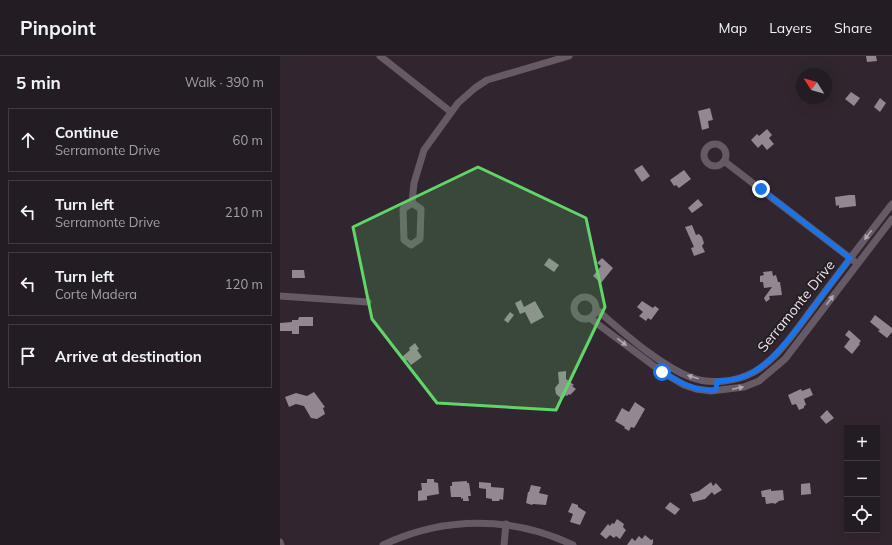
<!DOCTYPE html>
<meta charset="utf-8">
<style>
:root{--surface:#241c23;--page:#302930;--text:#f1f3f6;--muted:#a3a1a6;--line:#413a41}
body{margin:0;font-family:Mulish,sans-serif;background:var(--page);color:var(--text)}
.controls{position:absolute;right:12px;bottom:12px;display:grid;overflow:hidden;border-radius:0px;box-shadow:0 4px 16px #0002}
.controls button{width:36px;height:36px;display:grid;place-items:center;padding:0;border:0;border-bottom:1px solid var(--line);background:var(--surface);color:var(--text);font:20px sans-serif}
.compass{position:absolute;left:516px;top:12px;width:36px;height:36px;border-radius:50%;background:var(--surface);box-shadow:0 4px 16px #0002;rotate:307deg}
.stop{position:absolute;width:12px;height:12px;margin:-9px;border:3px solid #1a73e8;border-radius:50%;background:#fff}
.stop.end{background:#1a73e8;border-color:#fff;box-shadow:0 1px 4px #0008}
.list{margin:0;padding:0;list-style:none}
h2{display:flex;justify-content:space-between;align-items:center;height:52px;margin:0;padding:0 16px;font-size:17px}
h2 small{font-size:13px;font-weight:400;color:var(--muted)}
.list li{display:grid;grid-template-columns:26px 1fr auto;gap:12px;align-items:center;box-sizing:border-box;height:64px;margin:0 8px 8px;padding:0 8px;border:1px solid var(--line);border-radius:0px}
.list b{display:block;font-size:15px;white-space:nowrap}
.list p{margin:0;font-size:13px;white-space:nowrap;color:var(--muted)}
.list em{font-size:13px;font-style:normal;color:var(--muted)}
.icon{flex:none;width:22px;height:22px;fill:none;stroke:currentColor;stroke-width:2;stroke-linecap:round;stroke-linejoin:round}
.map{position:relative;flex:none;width:612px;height:489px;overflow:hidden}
header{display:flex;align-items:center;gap:24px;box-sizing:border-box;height:56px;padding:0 20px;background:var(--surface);border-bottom:1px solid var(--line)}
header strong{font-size:19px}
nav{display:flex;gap:22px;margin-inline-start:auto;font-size:14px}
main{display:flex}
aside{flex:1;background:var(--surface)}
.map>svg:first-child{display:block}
</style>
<header>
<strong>Pinpoint</strong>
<nav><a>Map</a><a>Layers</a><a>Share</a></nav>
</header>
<main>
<aside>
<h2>5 min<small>Walk · 390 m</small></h2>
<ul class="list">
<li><svg class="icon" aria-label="ahead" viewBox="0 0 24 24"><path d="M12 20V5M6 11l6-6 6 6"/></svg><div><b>Continue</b><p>Serramonte Drive</p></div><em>60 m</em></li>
<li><svg class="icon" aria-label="left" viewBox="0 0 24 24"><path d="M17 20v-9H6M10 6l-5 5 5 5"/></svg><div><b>Turn left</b><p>Serramonte Drive</p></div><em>210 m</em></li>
<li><svg class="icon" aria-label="left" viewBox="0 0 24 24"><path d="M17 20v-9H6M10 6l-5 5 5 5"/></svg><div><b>Turn left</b><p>Corte Madera</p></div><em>120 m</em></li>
<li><svg class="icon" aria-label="arrive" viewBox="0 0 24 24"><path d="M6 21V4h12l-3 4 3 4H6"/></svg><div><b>Arrive at destination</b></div></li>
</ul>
</aside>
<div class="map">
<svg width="612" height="489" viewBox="0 0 612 489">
<rect width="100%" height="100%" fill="#30262f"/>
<g fill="#938792">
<path d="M586,0h10l1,5 -10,1z"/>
<path d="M571,36l9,6 -6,8 -9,-7z"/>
<path d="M600,42l6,5 -6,9 -6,-5z"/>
<path d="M430,52l3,12 -5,1 1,7 -7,2 -4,-19z"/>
<path d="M487,73l5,6 -3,3 5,6 -7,6 -5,-6 -4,4 -7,-8 6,-6 2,2z"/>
<path d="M362,109l8,11 -8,6 -8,-12z"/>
<path d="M404,114l7,9 -12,9 -3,-3 -2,1 -4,-6z"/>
<path d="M569,139h6l1,11 -17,2v-3l-3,1 -1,-9z"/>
<path d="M418,143l5,6 -11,8 -4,-5z"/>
<path d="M412,169l4,10 3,-1 3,3 2,6 -2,3 3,6 -11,4 -3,-8 3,-1 -9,-20z"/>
<path d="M269,202l10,7 -5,7 -10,-7z"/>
<path d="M322,202l11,10 -12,15 -8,-7 8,-10 -4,-3z"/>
<path d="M12,214h12l1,8h-13z"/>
<path d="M492,215l1,5 3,-1 2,7h2l2,13 -13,1 1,3 -4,3 -2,-4 8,-11 -8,1 -1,-6h-3v-6l4,-1 -1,-3z"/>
<path d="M241,244l3,7 11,-6 9,16 -13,7 -6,-12 -5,2 -5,-11z"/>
<path d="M362,245l11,7 2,-2 4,3 -8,11 -3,-2 -2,3 -7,-5 4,-4 -6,-5z"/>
<path d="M230,256l4,3 -6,8 -4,-3z"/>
<path d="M595,259l17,13v4l-5,6 -9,-7 2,-1 -10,-8z"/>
<path d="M19,261h14v9h-14v8h-7v-3h-12v-8l12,-1v-2h6z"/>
<path d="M569,274l12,11 -2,2 1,1 -8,10 -8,-7 6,-8 -5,-4z"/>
<path d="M135,287l4,6 -2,1 5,7 -11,8 -4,-5 -2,2 -3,-5 8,-7 -1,-2z"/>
<path d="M286,315v8l8,6 -2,1 4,3 -6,6 -1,-1 -2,2 -1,-1 -4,4 -6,-5 -1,-6 4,-5 -1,-11z"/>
<path d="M530,332l3,7 -9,4 2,6 -2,1v2l-5,2 -3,-6 -4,1 -4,-10 13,-6 1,2z"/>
<path d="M34,336l11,15 -2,1 2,6 -8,5 -6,-1 -7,-12 -8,-2 -7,3 -4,-10 11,-4 11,3z"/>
<path d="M355,346l10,7 -9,16 -2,3 -3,-1 -2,4 -5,-3 1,-1 -10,-6 7,-13 7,4z"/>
<path d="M547,354l7,8 -8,6 -6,-7z"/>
<path d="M147,423h7v3l4,1 1,11 -12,2v4l-9,1v-10l4,-1 -1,-7h6z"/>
<path d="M187,425v2h2l2,13h-3l1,5h-6v-3l-2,1v-2h-10l-1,-11h2v-4z"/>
<path d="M199,426l12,1v4l13,1 -1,12 -3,-1 -1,2h-7v-2l-6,-1v-9l-7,-1z"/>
<path d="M431,426l2,4 3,-3 6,7 -8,5 -2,-3 -7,7 -12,3 -3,-8 9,-3z"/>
<path d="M530,427l1,11 -10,1v-11z"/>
<path d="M251,429l10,2 -2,6 9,2 -2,10 -13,-1 -1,1 -6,-2 2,-11h1z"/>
<path d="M491,433v2l12,-1 1,10 -5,1 -4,3 -2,-1 -7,1 -1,-7h-3l-1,-6z"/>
<path d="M390,446l10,7 -5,6 -10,-7z"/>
<path d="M292,447l6,2v2l8,5 -6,13 -10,-3 3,-8 -5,-2z"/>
<path d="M337,463l7,5 -1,3 3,3 -6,9 -4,-3 -2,2 -4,-3 -4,4 -6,-5 8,-10 2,2 2,-3 2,1z"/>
<path d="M365,479l6,5 2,-1v4l-1,2h-25l5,-7 3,3 4,-5 3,3z"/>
</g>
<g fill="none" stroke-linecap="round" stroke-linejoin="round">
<g stroke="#655a65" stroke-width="7">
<path d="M100,0l71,56"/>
<circle cx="435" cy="99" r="11"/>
<path d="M444,105l130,100"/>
<path d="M132,147l9,6 -1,30 -9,6 -7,-5 -1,-31 9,-6 2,-20 10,-33 34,-47 17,-15 12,-8 82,-24"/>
<path d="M0,240l88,6"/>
<circle cx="305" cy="252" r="11"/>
<path d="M317,254c26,22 62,55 93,67 20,8 46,5 64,-5 25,-14 44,-45 61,-67 25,-34 51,-67 77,-101"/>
<path d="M311,263l71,53 22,13 12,4 15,2 33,-4 15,-6 26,-22 107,-140"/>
<path d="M0,486l1,3"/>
<path d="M103,489c61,-29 129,-29 190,0"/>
<path d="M224,489l2,-21"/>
</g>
</g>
<defs><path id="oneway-solid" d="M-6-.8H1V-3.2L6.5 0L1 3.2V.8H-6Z"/></defs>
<g fill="#afa7af">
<use href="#oneway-solid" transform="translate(588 179) rotate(127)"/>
<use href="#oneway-solid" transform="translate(550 244) rotate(-53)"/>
<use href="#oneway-solid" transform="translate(342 286) rotate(37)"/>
<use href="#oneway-solid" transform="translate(413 321) rotate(-163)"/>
<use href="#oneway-solid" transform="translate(458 332) rotate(-12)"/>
</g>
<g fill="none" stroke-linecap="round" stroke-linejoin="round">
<path stroke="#1a73e8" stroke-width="5" d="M382,316c17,10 34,20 54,18l1,-9c13,0 27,-3 38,-10 20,-12 34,-33 49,-51 15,-21 31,-41 46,-62l-89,-69"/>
</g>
<path fill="#62d469" fill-opacity="0.2" stroke="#62d469" stroke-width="3" stroke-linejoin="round" d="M198,111l108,51 19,89 -49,103 -119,-7 -65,-84 -19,-92z"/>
<g text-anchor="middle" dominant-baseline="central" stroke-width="4" stroke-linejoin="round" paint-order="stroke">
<g font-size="14" fill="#ece6ec" stroke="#261d25">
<text transform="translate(516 250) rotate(-51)">Serramonte Drive</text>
</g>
</g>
</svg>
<div class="controls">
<button>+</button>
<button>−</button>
<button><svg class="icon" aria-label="locate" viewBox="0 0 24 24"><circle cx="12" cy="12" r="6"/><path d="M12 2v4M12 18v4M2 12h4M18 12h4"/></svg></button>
</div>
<svg class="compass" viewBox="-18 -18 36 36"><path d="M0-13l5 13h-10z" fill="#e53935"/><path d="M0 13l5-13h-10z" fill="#a3a1a6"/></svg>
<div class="stop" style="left:382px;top:316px"></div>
<div class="stop end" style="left:481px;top:133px"></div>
</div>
</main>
